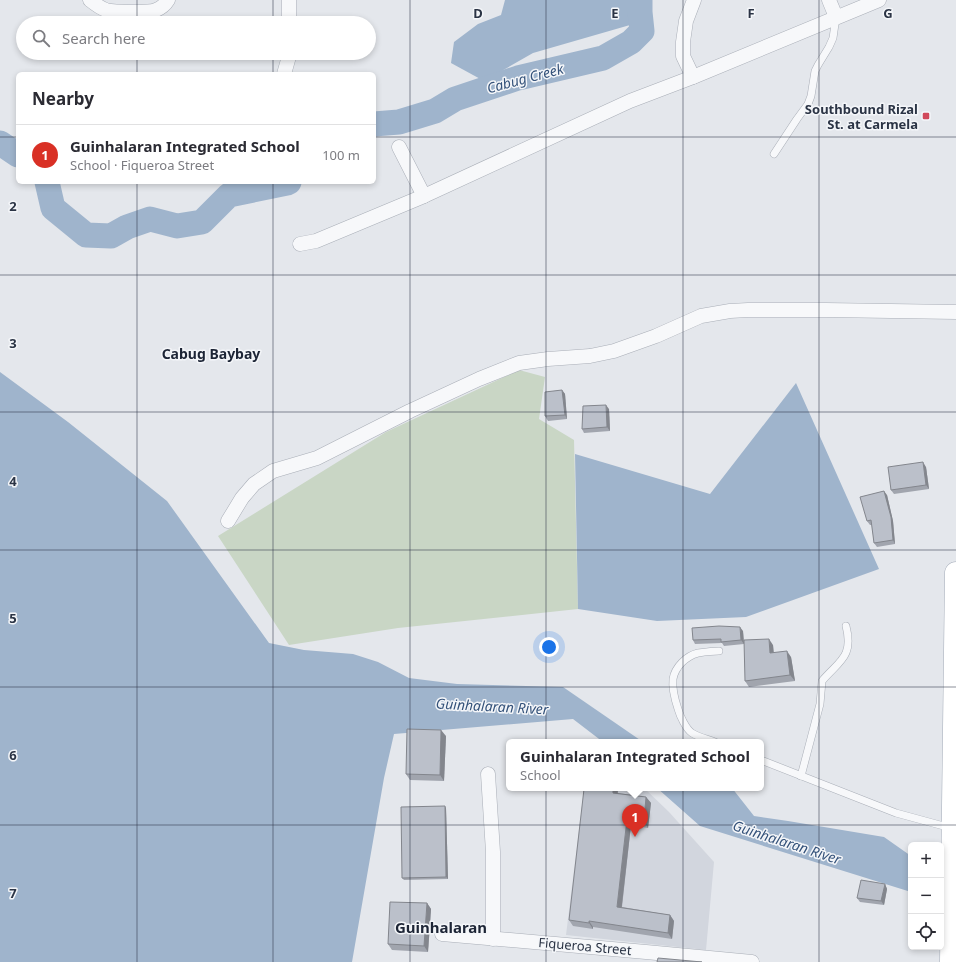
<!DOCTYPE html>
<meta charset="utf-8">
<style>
:root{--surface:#fff;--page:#f7f7f7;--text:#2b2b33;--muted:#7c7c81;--line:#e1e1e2;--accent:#d93025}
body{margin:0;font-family:"Noto Sans",sans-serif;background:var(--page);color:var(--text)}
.controls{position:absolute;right:12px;bottom:12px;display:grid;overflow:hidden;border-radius:6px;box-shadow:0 2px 6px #0003}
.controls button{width:36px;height:36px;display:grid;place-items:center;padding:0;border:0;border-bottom:1px solid var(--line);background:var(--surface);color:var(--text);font:20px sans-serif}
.you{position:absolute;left:549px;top:647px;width:14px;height:14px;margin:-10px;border:3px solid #fff;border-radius:50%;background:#1a73e8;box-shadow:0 0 0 6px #1a73e833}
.badge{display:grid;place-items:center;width:26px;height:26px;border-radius:50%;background:var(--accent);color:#fff;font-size:13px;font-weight:700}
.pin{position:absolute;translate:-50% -33px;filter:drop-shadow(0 1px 2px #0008)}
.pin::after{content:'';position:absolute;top:21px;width:14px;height:12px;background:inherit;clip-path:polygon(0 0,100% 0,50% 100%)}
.popup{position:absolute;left:506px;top:739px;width:258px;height:52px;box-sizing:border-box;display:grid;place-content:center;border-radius:6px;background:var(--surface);filter:drop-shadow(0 1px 3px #0005);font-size:13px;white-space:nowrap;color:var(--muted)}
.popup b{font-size:15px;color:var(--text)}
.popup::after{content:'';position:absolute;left:50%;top:100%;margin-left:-8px;border:8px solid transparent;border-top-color:var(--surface)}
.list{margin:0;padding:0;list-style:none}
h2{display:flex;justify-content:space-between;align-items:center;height:52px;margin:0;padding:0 16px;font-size:17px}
h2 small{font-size:13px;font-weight:400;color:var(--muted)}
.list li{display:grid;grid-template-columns:26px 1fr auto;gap:12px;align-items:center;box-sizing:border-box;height:60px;padding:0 16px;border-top:1px solid var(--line)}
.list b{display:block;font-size:15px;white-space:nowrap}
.list p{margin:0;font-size:13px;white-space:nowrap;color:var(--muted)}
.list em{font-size:13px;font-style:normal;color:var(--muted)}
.icon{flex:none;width:22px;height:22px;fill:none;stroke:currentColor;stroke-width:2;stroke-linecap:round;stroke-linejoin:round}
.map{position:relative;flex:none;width:956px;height:962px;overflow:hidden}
.search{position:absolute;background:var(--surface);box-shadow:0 2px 6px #0003;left:16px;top:16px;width:360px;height:44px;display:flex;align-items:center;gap:10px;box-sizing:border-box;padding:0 14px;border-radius:22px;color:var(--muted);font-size:15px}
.panel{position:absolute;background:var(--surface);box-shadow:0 2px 6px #0003;left:16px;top:72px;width:360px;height:112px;border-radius:6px}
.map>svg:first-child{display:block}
</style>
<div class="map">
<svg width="956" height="962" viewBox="0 0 956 962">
<rect width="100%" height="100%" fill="#e4e7ec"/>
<path fill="#d2d6de" d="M584,788h60l25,24 45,50 -8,88 -140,-15z"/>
<path fill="#c9d6c5" d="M519,370l26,7 -6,42 35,21 4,169 -180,19 -109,17 -71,-109 168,-104z"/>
<g fill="#9fb4cc">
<path d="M505,0h126l-1,25 -97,28 -49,28 -33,-18 3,-21 24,-18 23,-9z"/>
<path d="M0,372l68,50 99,79 102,142 35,7 49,4 25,8 31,16 48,6 106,3 80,55h-40l-30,-23 -179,15 -10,44 -32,184h-352z"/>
<path d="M796,383l83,186 -133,48 -89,4 -79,-12 -3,-155 135,40z"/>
<path d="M657,788h75l22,28 34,5 96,16 27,19v36l-211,-66z"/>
</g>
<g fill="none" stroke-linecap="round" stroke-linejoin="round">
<g stroke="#9fb4cc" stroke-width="25">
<path d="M374,124l25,-2 36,-11 20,-12 63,-21 85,-20 28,-16 11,-11 -2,-19v-12"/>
<path d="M0,143l18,12"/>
<path d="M47,182l6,26 33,27 25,1 16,-9 23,-8 27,7 25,-4 27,-27 58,-12 2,-1"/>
</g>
<defs>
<g id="service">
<path d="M774,154l23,-35 11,-15 3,-8 4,-25 3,-6 11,-18 4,-9 3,-21"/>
<path d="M715,742c-8,-3 -17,-5 -23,-9 -6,-4 -12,-17 -14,-24 -3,-9 -6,-21 -5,-30 2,-12 13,-23 25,-26 7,-1 14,-2 21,-2"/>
<path d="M761,760l135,53 55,15"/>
<path d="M801,776l19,-72 2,-23c17,-20 32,-24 24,-55"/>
</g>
<g id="minor">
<path d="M90,0c5,4 10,8 16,10 8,2 44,3 50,0 5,-2 9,-5 12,-10"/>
<path d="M829,0l7,17"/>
<path d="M289,23v-23"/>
<path d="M284,74l6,-21"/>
<path d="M693,77l-10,-21v-14l3,-21 8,-21"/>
<path d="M399,147l25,49 206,-95 63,-24 186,-77"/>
<path d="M300,244l16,-3 108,-45"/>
<path d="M228,521l14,-23 12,-14 19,-13 44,-13 93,-47 69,-32 40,-16 29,-4 42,-3 24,-5 42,-15 45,-20 29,-5 18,-1h78l130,2"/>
<path d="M488,774l5,78v87"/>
<path d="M442,934l204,18 106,10"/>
</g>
<path id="primary" d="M951,962l5,-389"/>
</defs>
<use href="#service" stroke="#a9aeb7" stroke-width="8"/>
<use href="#minor" stroke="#a9aeb7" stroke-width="15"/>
<use href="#primary" stroke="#a3abb8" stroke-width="23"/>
<use href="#service" stroke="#f7f8fa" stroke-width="7"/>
<use href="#minor" stroke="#f7f8fa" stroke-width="14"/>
<use href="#primary" stroke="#fff" stroke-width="22"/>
</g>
<g fill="#a1a5ae">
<path d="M562,390l3,4 2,25 -19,2 -3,-5z"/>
<path d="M609,409l1,22 -26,2 -2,-4z"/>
<path d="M926,467l3,22 -35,5 -3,-4z"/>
<path d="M887,495l6,26 2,23 -18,3 -3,-4 -2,-18h-2l-3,-4z"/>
<path d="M743,631l1,13 -20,2 -2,-3 -27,1 -2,-4z"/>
<path d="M773,645l1,8 17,4 4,24 -46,6 -4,-6z"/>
<path d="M446,736l-2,45 -34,-1 -4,-6z"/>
<path d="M587,788h31v5l28,4 5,6 -3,25 -17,-3 -9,82 48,8 4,6 -2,18 -79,-12v2l-20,-3 -4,-6z"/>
<path d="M446,808l2,71 -44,1 -2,-2z"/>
<path d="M885,884l2,5 -3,16 -24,-3 -3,-4z"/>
<path d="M427,903l4,6 -3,43 -36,-2 -4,-6z"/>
</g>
<g fill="#83868d">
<path d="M562,390l3,4 2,25 -2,-4z"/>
<path d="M606,405l3,4 1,22 -3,-4z"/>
<path d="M923,462l3,5 3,22 -3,-4z"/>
<path d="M884,491l3,4 6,26 2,23 -2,-4z"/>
<path d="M740,627l3,4 1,13 -3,-4z"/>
<path d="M769,639l4,6 1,15 -4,-7z"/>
<path d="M787,651l4,6 4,24 -5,-6z"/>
<path d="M441,730l5,6 -2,45 -4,-6z"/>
<path d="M613,788h5l-1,11 -4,-6z"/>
<path d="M646,797l5,6 -3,25 -4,-7z"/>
<path d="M445,806l1,2 2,71 -2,-2z"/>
<path d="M627,819l4,6 -10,88 -4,-6z"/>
<path d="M885,884l2,5 -3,16 -3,-4z"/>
<path d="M427,903l4,6 -3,43 -4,-6z"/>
<path d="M670,915l4,6 -2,18 -4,-6z"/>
<path d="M589,921l4,6v2l-4,-6z"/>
</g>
<g fill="#bbc0ca" stroke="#83868d">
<path d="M562,390l3,25 -20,1v-24z"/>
<path d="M606,405l1,22 -25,2 1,-23z"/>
<path d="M923,462l3,23 -35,5 -3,-23z"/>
<path d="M884,491l7,26 2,23 -19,3 -3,-23 -4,1 -7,-24z"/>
<path d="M719,626l21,1 1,13 -20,2v-3l-28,1 -1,-12z"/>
<path d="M769,639l1,14 17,-2 3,24 -45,6 -1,-41z"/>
<path d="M407,729l34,1 -1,45 -34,-1z"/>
<path d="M587,788h26v5l33,4 -2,24 -17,-2 -10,88 53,8 -2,18 -79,-12v2l-20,-3 15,-131h3z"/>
<path d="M445,806l1,71 -44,1 -1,-71z"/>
<path d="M861,880l24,4 -4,17 -24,-3z"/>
<path d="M390,902l37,1 -3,43 -36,-2z"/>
<path d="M911,915v19h-2z"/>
<path d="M658,958l44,4h-45z"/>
</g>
<path fill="none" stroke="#2b3445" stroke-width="1" stroke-opacity="0.55" d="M137,0v23M273,0v23M410,0v962M546,0v962M683,0v962M819,0v962M137,53v21M273,53v21M0,137h18M374,137h582M137,182v780M273,182v780M0,275h956M0,412h956M0,550h956M0,687h956M0,825h956"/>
<rect fill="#d1495b" stroke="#f4f6f9" stroke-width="1.5" x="922" y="112" width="8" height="8" rx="2"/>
<g text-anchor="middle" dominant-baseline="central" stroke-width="3" stroke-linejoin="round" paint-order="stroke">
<g font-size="13" font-weight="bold" fill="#2b3445" stroke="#f4f6f9" text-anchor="end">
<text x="918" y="109">Southbound Rizal<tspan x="918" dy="15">St. at Carmela</tspan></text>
</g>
<g font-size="13" fill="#2b3445" stroke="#f4f6f9">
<text transform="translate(585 946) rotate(5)">Fiqueroa Street</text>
</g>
<g font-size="14" font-style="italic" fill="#34527a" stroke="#f4f6f9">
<text transform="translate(525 78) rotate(-15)">Cabug Creek</text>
<text transform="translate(492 706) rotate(3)">Guinhalaran River</text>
<text transform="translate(787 842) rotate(18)">Guinhalaran River</text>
</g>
<g font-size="14" font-weight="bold" fill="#1d2536" stroke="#f4f6f9">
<text x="211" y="353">Cabug Baybay</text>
</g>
<g font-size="15" font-weight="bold" fill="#1d2536" stroke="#f4f6f9">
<text x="441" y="927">Guinhalaran</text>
</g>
</g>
<g font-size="13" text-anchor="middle" font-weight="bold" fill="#2b3445" stroke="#f4f6f9" stroke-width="3" stroke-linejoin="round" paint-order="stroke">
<text x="478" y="18">D</text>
<text x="615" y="18">E</text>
<text x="751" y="18">F</text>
<text x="888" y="18">G</text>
<text x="13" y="211">2</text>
<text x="13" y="348">3</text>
<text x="13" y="486">4</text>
<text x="13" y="623">5</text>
<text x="13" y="760">6</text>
<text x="13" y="898">7</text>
</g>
</svg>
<div class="controls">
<button>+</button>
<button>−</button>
<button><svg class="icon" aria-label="locate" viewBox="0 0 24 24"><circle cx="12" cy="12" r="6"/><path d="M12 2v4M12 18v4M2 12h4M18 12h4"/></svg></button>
</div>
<div class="you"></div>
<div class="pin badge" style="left:635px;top:837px">1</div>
<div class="popup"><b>Guinhalaran Integrated School</b>School</div>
<div class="search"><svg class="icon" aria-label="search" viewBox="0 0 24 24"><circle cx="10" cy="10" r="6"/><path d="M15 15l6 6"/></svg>Search here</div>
<section class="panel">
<h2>Nearby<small></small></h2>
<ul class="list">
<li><span class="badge">1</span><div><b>Guinhalaran Integrated School</b><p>School · Fiqueroa Street</p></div><em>100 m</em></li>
</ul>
</section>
</div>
